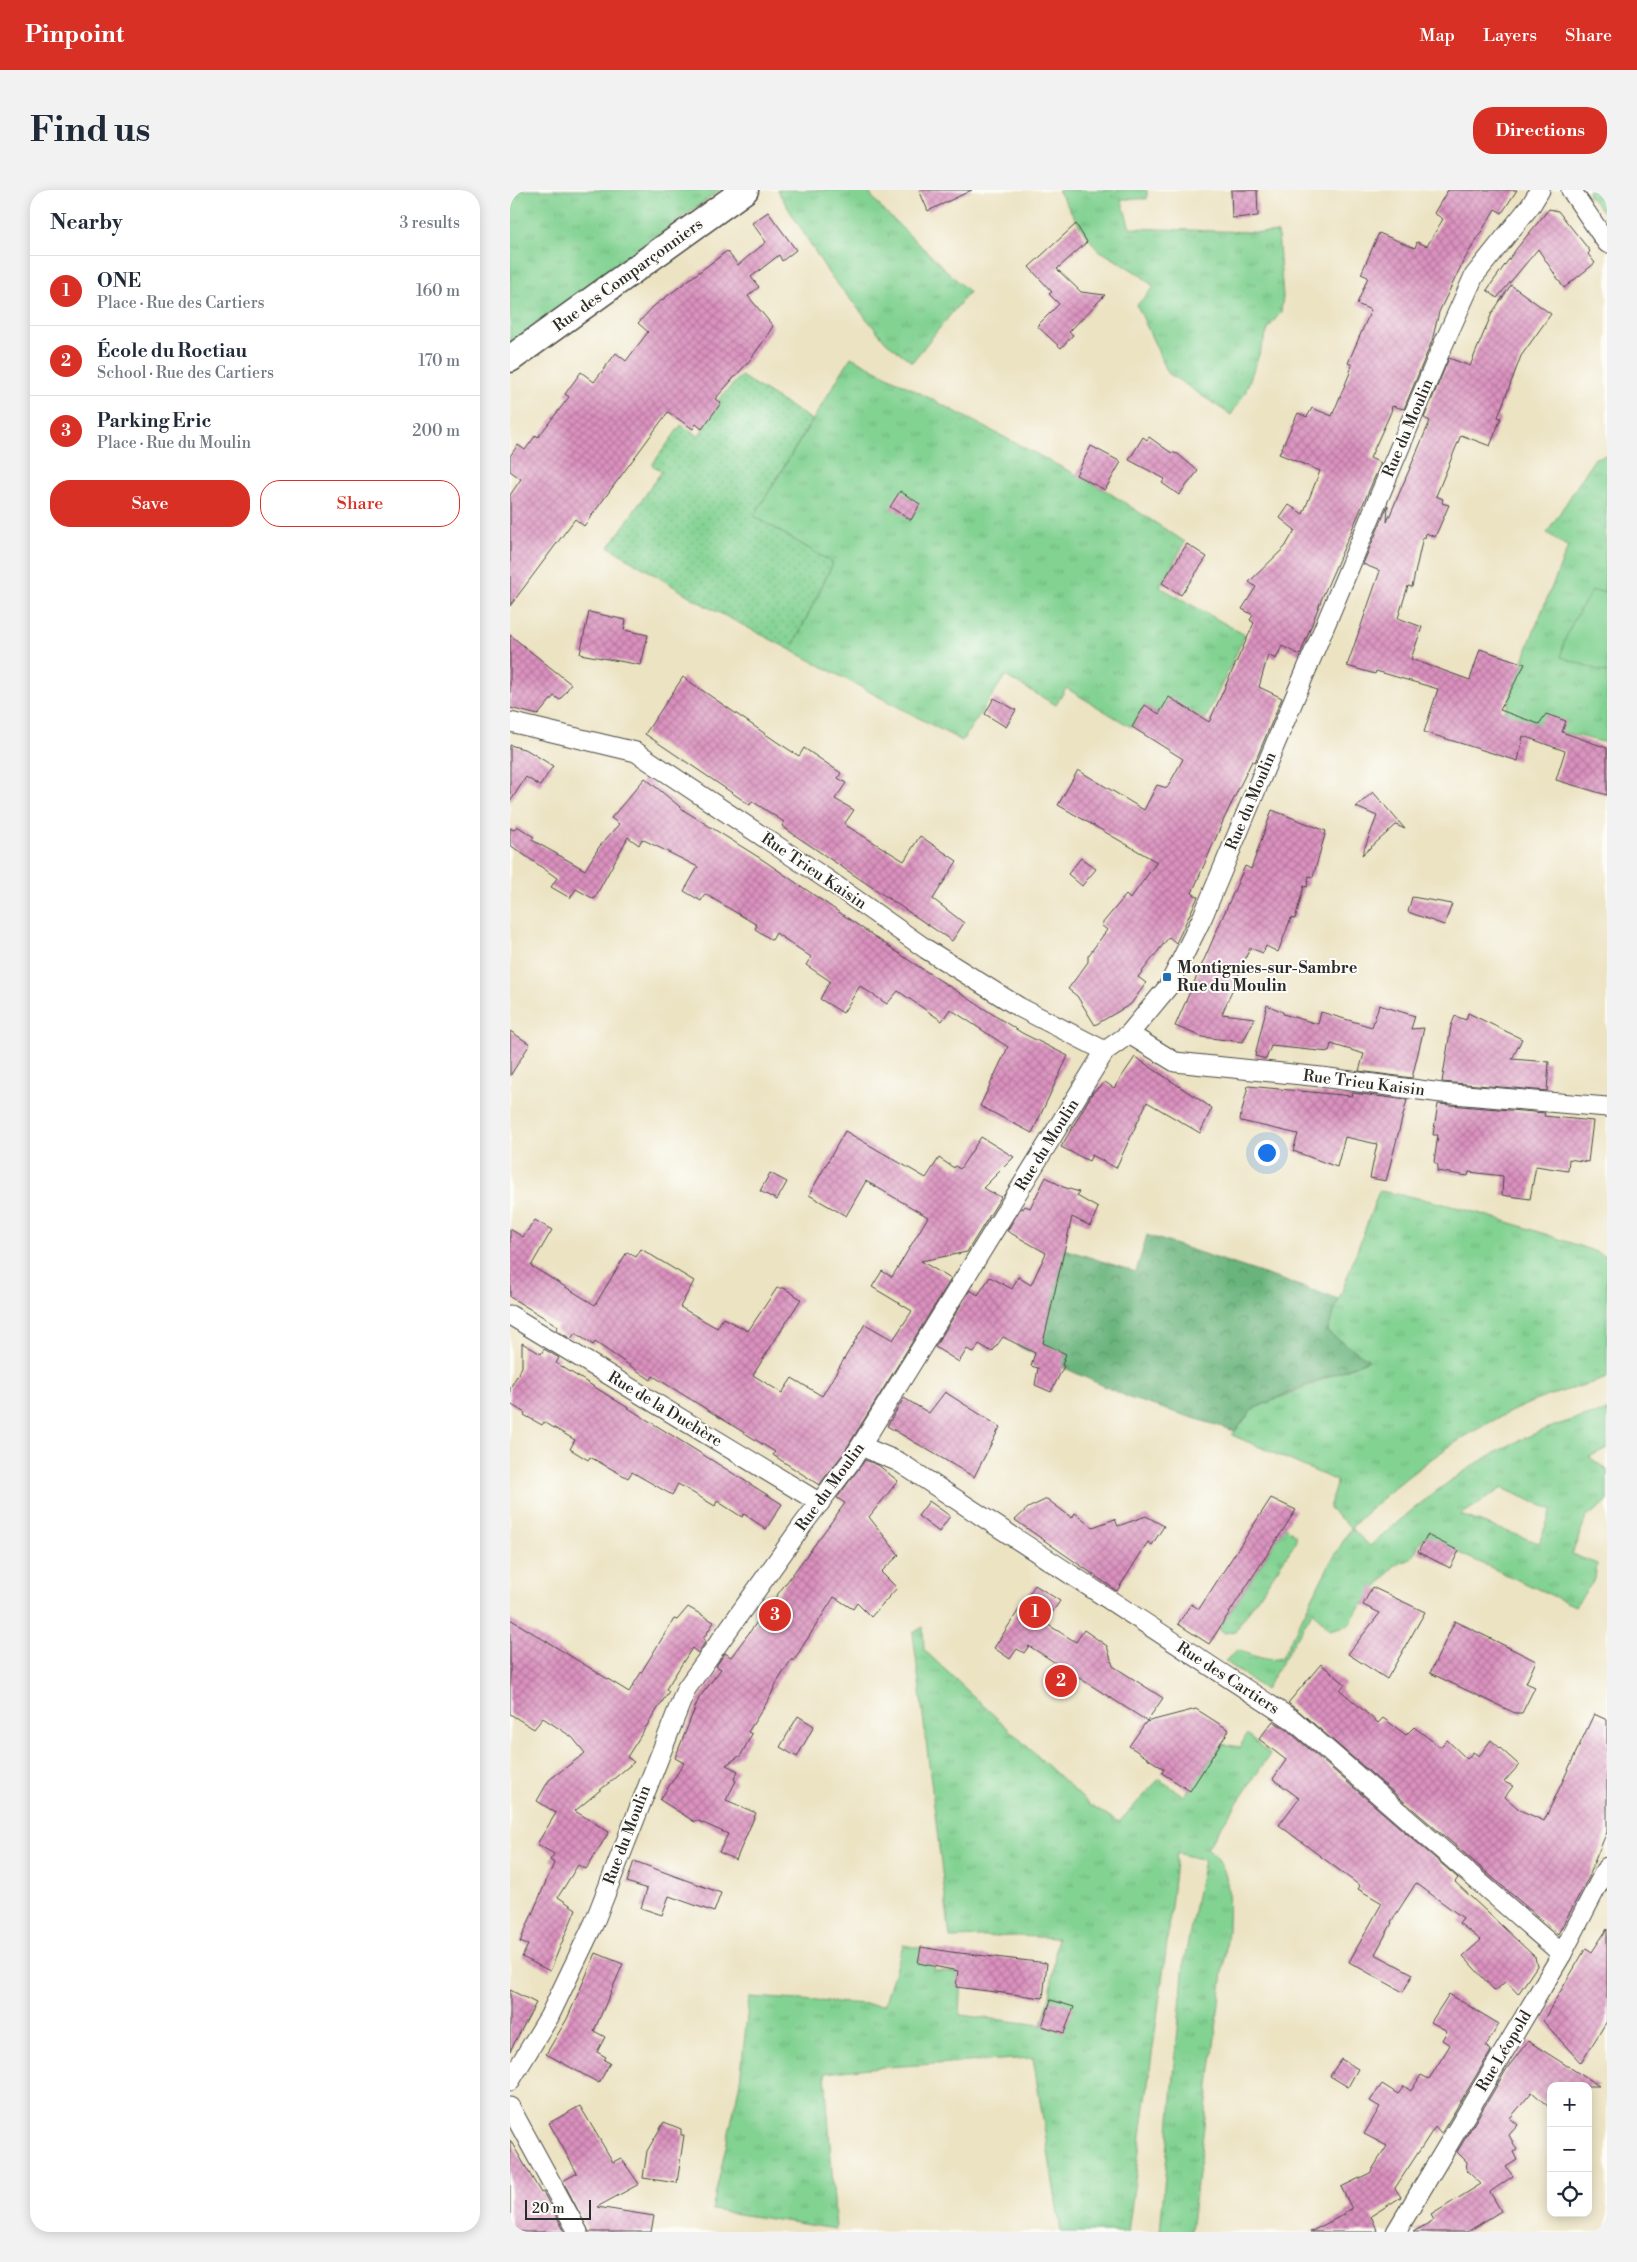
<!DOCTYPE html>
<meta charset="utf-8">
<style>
:root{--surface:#fff;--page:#f2f2f3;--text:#1f2937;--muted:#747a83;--line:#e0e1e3;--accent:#d93025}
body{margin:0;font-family:"Libre Bodoni",serif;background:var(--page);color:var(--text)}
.controls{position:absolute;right:15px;bottom:15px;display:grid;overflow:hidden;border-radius:10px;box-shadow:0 2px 12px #0003}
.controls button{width:45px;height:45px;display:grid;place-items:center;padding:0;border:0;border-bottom:1px solid var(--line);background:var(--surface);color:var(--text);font:25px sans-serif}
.scale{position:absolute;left:15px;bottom:12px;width:66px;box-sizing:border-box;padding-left:5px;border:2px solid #2b2b2b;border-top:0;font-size:14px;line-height:18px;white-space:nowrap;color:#2b2b2b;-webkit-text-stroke:4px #fdfcf7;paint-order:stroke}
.you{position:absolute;left:756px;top:962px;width:18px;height:18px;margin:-12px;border:4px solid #fff;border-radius:50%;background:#1a73e8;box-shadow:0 0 0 8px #1a73e833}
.badge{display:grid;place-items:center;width:32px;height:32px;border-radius:50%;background:var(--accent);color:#fff;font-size:16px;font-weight:700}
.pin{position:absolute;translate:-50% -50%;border:2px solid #fff;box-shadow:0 1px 5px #0006}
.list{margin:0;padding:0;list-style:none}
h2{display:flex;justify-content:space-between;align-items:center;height:65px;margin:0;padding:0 20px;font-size:21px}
h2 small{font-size:16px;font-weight:400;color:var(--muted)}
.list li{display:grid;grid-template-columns:32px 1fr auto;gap:15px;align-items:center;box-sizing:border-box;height:70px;padding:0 20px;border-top:1px solid var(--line)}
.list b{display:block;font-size:19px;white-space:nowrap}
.list p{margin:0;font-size:16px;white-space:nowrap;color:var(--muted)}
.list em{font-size:16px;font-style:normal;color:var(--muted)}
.actions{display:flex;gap:10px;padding:15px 20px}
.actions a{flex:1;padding:11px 0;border:1px solid var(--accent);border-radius:20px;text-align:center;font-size:18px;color:var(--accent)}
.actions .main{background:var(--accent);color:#fff}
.icon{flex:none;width:28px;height:28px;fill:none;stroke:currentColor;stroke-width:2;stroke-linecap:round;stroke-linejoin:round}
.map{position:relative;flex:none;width:1097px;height:2042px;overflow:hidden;border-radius:20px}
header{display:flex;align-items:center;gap:30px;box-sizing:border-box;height:70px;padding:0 25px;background:var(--accent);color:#fff}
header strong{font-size:24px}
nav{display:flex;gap:28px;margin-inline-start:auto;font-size:18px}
.intro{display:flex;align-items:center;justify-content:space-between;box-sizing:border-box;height:120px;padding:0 30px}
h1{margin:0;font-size:35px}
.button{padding:12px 22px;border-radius:20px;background:var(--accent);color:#fff;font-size:18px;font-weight:700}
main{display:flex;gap:30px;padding:0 30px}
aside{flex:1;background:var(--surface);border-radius:20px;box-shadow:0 2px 12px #0003}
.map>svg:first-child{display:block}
</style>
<header>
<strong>Pinpoint</strong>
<nav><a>Map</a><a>Layers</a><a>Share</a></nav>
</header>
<div class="intro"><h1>Find us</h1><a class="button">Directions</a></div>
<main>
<aside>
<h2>Nearby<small>3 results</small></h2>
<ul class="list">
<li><span class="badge">1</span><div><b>ONE</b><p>Place · Rue des Cartiers</p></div><em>160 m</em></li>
<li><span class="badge">2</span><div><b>École du Roctiau</b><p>School · Rue des Cartiers</p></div><em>170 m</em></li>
<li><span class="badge">3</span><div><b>Parking Eric</b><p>Place · Rue du Moulin</p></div><em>200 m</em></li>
</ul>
<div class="actions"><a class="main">Save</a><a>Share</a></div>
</aside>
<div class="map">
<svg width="1097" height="2042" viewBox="0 0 1097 2042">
<defs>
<pattern id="grass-tufts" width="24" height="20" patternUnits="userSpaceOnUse" patternTransform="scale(1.25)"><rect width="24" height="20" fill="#82d292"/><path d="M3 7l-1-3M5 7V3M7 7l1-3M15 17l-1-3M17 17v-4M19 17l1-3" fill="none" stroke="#70b47e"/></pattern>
<pattern id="forest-crowns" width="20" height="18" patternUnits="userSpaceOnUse" patternTransform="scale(1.25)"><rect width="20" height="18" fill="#69b47c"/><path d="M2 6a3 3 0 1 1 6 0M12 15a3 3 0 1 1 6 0" fill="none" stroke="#579366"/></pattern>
<pattern id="garden-dots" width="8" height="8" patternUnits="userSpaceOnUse" patternTransform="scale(1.25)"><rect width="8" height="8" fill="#82d292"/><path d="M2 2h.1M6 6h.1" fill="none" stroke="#70b47e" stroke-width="1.8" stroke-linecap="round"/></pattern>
<pattern id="building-cross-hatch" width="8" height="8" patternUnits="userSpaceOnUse" patternTransform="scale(1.25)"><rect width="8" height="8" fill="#db91bf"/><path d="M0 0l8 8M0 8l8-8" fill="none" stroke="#b2779b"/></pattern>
</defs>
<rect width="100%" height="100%" fill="#fdfcf7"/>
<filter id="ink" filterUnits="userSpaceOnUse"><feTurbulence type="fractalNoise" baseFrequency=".02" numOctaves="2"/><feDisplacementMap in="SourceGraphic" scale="10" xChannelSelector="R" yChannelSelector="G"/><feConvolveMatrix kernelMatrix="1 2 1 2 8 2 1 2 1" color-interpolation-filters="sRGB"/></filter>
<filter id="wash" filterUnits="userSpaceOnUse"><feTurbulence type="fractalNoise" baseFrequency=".0096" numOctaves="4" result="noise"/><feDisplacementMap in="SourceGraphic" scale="20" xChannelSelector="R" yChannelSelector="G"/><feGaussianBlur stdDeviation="1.12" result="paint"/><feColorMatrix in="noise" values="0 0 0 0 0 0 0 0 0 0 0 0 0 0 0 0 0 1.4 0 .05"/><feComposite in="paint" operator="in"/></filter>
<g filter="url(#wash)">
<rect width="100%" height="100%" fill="#ece3c3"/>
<g fill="url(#grass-tufts)" stroke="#567e5e" fill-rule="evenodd">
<path d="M0,0h210l-210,153z"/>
<path d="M267,0h90l14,18 88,84 -57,70 -26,-20 -57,-68z"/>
<path d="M548,0h89v9h-26l9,29 148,5 5,64 -2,15 -12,15 -24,66 -14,22 -63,-42 -31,-68 17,-18 -15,-13 -42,-25 -16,-21z"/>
<path d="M1078,0h19v26l-18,-20z"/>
<path d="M341,167l254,133 80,52 -25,45 85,48 -46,98 -16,-5 -38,-23 -14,22 -65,-39 -10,17 -51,-29 -43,65 -171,-91 42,-87 -79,-47z"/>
<path d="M1097,265l-2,137 -44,64 46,17v70l-104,-25 28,-80 37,-91 -21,-14 48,-75z"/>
<path d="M869,1001c78,12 154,38 228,65v122c-20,7 -42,12 -62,19 -72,27 -140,76 -194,131l19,18c75,-66 137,-113 237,-135v37l-18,9 18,13v31l-21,17 -14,36 25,10 -2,15 -20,27 -151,-69 -13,22 -17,7 -37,45 -8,14 -20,5 -16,-19 -48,79 -40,-29 12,-11c14,4 32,14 45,7l47,-92 22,-37 -22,-20 8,-27 -105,-46 21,-26 116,-49 -42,-28zM992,1298l50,22 -13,33 -78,-28z"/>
<path d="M775,1337l11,8v7l-61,89 -10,2 -6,-4z"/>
<path d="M413,1437l1,23 167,156 28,16 40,-43 25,17 38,-52 18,3 7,-13 23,20 -63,94c27,20 21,53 21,83l-37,301h-31l24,-270 20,-102 -27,-7 -11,98 -38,281h-67l-28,-174 -164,10 -44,5 11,156 -124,-19 28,-128 9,-85 135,8 19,-60 36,6 -5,19 28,3 -2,42 82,10 8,-28 7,-59 -40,-2 -67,2 -37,-305z"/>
</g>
<path fill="url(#forest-crowns)" stroke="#4a7054" d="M637,1045l192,64 -12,33 42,28 -70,28 -46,21 -18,22 -103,-32 -115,-53 23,-80 18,10 6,-27 72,23z"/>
<path fill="#82d292" stroke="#567e5e" d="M1097,381v102l-46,-16c3,-24 18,-46 31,-66l13,1z"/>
<path fill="url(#garden-dots)" stroke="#567e5e" d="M231,186l71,44 -58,96 79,47 -42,87 -87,-45 -95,-58 53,-76 -10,-6 29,-40 18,11 19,-36z"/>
<g id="blocks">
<g fill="url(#building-cross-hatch)">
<path d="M409,0h53l-44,21z"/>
<path d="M721,0h26l1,26 -26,2z"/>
<path d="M938,0h69l-15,23 -7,-4 -32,53 -24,50 -7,29 -28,68 -12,-3 -1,6 -21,46 11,5 -59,135 -22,57 -18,-9 -6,13 -8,-4 -9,32 23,11 -27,64 -3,-1 -28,58 -32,74 6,4 -22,46 -7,-6 -31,40 8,6 -15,21 -36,21 -18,-29 -9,-7 20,-27v-6l19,-26 -6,-5 25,-30 4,4 27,-37 -99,-57 20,-35 66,40 13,-25 10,3 16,-29 -51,-32 13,-22 14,9 10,-17 40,25 45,-99 -4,-3 3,-5 -11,-6 14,-22 -7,-5 36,-35 10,-17 -15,-12 9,-13 14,9 17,-43 -41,-17 19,-41 9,4 5,-9 20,8 17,-41 3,-10 -4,-2 23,-53 -14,-6 11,-27 -7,-3 18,-41 36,15 2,-6 10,4 16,-27 -9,-6z"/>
<path d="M1039,19l9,2 32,40 -2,3 7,9 -31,25 -26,-39 -41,49 -10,-8 30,-42z"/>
<path d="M258,22l28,38 -14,11 -3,-6 -28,22 8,10 -11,9 25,30 -8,13 -15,21 -35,39 6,4 -19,26 -6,-5 -3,5 -25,-17 -84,114 -9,-7 -65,87v-111l11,-16 -11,-8v-15l8,-11 7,5 11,-15 2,2 31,-40 -4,-3 16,-22 13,10 22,-29 10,8 22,-29 -10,-9 16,-17 73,-55 11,14 28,-23 -14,-19z"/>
<path d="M566,34l11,18 -30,27 24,23 24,3 -36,37 4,3 -12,13 -24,-22 22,-22 -10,-10 3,-2 -23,-25z"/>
<path d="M1001,95l40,29 -30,42 -23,61 3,1 -11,28 -29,-11 -25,61 7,3 -1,4 7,2 -14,32 -9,-4 -1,5 -2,-1 -11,50 -4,-1 -10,32 24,9 -11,32 59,21 10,-31 45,15 -25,46 39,14 7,-10 20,7 -4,11 45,16v47l-51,-15 9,-29 -42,-15 -5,25 -94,-29 14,-43 -62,-18 -1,3 -28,-8 33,-95 -17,-7 25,-59 -1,17 40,-94 3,-7 -6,-3 25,-60 21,8 22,-53z"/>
<path d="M633,247l4,3 2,-3 21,15 8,2 20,17 -19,24 -17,-12 3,-4 -36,-19z"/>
<path d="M581,256l30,16 -16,28 -29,-15z"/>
<path d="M390,301l20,13 -9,16 -21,-13z"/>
<path d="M677,354l20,13 -26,38 -19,-12z"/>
<path d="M79,422l37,8 -2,10 24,5 -7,30 -61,-11z"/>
<path d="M0,445l61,49 -11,16 -6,-4 -16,19 -28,-7z"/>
<path d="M173,487l94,65 22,14 5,-8 37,25 -3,5 8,5 -11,16 19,11 -9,13 2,3 57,35 16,-25 37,25 -24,38 31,24 -12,18 -159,-107 -11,-8 2,-4 -32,-21 -2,4 -105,-71z"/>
<path d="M484,508l22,12 -10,17 -21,-13z"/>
<path d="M0,555l17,5 26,16 -13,20 -14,-9 -16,25z"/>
<path d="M135,588l40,33 78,49 150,103 109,70 46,23 -36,77 -52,-27 28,-59 -58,-38 -8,12 -44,-30 -11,13 -27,-18 -17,27 -23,-14 10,-18 -24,-16 5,-8 -35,-24 -4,7 -17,-11 2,-4 -52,-31 -4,7 -17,-10 14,-24 -56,-28 -3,6 -11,-8 -34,62 -18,-10 -6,9 -19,-11 6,-9 -47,-33v-17l4,2 3,-4 17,11 -2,3 53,30 14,-23 20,-23 -8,-6z"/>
<path d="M863,602l32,37 -9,-4 -34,30 15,-39 -21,-9z"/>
<path d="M762,620l54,21 -13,46 -4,-1 -2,11 -3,-1 -9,33 -4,-1 -13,34 -12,-6 -3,7 -13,-5 -28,66 33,4 -12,24 -41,-5 -27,-11 70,-160 6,3z"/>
<path d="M571,668l15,11 -14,17 -14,-12z"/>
<path d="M902,707l40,7 -8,21 -36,-13z"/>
<path d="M757,815l16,7v2l35,10 3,-12 51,15 7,-22 36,11 -4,13 13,-1 -12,50 -53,-7 5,-17 -33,-10 -2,8 -58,-6 -5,13 -11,-3z"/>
<path d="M958,823l54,26 -10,20 37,3 -2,29 -105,-9 9,-56 4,-10 11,4z"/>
<path d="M0,841l20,13 -20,32z"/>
<path d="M625,867l77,51 -12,25 -53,-31 -31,66 -24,-13 -3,6 -28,-14 32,-55 12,-10 9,6z"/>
<path d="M738,896l104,10 1,-3 54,7 -21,81 -16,-3 7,-34 -32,-7 -8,30 -44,-16 5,-17 -57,-13 -1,-2z"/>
<path d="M928,914l107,9 -1,3 49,5 -5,41 -19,-3 -1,12 -32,-5 -6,33 -28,-4 1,-19 -34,-4 -1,4 -31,-5 1,-6 -4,-3 4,-27h-5z"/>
<path d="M335,941l81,47 13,-20 15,10 1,-2 5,3 21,-32 33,20 -31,31 18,9 -34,55 -46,9 30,18 -108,175 -24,31 -46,-30 2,-3 -80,-50 -42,-26 -2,4 -56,-38 -2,3 -18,-12 -4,6 -15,-9 2,-4 -48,-29v-68l13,8 12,-17 17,10 -21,36 64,39 32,-53 9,5 5,-8 53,32 -14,26 37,21 6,-10 25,13 29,-43h7l17,11 -48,76 29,18 10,-15 30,18 43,-72 28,16 19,-29 -40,-24 10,-16 10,6 36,-60 -62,-36 -20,35 -37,-21z"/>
<path d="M260,983l17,9 -10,18 -17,-9z"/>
<path d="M536,987l17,10 16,5 -2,4 21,12 -8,18 -18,-9 -29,126 23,11 -4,11 2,1 -13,26 -16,-7 3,-17 -7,-2 4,-13 -32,-16 -11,15 -13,-8 -5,9 -7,-4 -8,13 -24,-15 35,-57 8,5 12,-18 22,12 6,-12 13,8 15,-32 -39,-22 14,-23 2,1 2,-3 5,2z"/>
<path d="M12,1153l19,11 3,-5 15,9 -3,5 226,141 -16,25 -22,-15 -2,3 -25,-16 -2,5 -37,-22 -6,11 -40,-23 -4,6 -38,-21 -2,3 -18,-11 5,-9 -31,-18 -2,3 -18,-10 1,-2 -15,-9v-16l12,-21z"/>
<path d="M435,1202l55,35 -26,50 -87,-51 17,-28 25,15z"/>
<path d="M355,1270l13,5 20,16 -29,36 30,38 -18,17 16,16 -26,29 -14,-14 -4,6 -19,-12 -40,63h-3l-15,24 -7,15 -21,33 4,2 -11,21 -15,10 12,6 -4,8 2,2 -10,19 30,13 -20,47 -17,-8 9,-18 -32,-14 -1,2 -35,-22 24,-37 -9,-5 24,-60 22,-29 -5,-3 9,-13 6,4 96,-129 18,-25 -8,-5z"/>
<path d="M761,1308l25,12 -87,134 -31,-20 13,-20 8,5z"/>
<path d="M537,1309l25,19 3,-5 18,14 22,-8 3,7 28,-10 18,10 -12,19 -4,-3 -31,49 -102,-71 13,-12z"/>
<path d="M419,1311l21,15 -11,16 -21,-16z"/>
<path d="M917,1345l32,16 -9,17 -32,-16z"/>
<path d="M525,1395l25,16 -15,22 31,19 8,-12 23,16 6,20 50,32 -16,23 -118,-75 -5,7 -7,-4 -7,10 -16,-11z"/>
<path d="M862,1397l53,25 -38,67 -39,-25 32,-41 -17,-8z"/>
<path d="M178,1417l26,15 -11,17 3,2 -8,12 -6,-5 -26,41 3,2 -42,66 7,5 -59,49 34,21 -23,37 -8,-4 -20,32 18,12 -26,62 -28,-14 6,-12 -8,-3 34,-79 -4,-3 4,-6 -17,-10 19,-31 -19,-12 12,-21 36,-27 -13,-16 -29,-19 -9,11 -24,-15v-95l119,73 45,-73 3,1z"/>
<path d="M945,1431l81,40 -10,22 9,4 -13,26h-7l-85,-40z"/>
<path d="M811,1474l24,20 -5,6 38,33 5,-5 23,17 8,-8 26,20 7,-7 20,19 6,-7 6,4 12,-16 28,25 -15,17 9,4 -8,11 15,13 24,11 50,-107 13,6v112l-18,42 1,1 -32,59 -258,-222 -12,-9z"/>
<path d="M686,1519l33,21 -39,61 -28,-18 2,-4 -35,-23 17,-24z"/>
<path d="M288,1526l16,10 -17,31 -17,-10z"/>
<path d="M763,1531l13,8 172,149 -3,4 80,75 2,9 -19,28 -12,-13 -11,10 -32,-35 18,-16 -22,-17 4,-5 -47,-35 -25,39 1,1 -17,31 38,20 -10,18 -54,-30 33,-59 -24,-14 2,-3 -81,-61 20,-27 -26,-19 13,-19 -27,-21z"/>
<path d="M124,1671l87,32 -7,19 -45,-16 -7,19 -21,-7 6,-19 -20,-7z"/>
<path d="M1097,1739v92l-26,42 -38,-42 43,-73 6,4z"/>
<path d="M411,1757l30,5 96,11 -4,35 -87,-11 2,-16 -40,-8z"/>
<path d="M86,1763l27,11 -29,67 11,6 -8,15 9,5 -2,3 6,3 -11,20 -53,-29 21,-35z"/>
<path d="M0,1800l26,13 -26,48z"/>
<path d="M939,1804l50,30 -13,22 5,5 -50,83 -6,-7 -40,61 6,9 -30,19 7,16h-68l35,-18 -1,-2 8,-3 -11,-22 29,-14 17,-27 -23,-12 16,-27 -10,-6 12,-17 16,10 6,-8 7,5 10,-16 8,4 21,-34 -8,-5 5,-9 -16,-9z"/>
<path d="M541,1810l23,7 -10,26 -22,-7z"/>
<path d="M1018,1851l71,45h-48v23l-19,-17 -22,26 8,7 -9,10 8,15 -4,2 4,8 -11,7 7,9 -23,16 11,19 -34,21h-54l21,-12 -3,-5 50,-31 -15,-14 1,-8 -10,-10 51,-85z"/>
<path d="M831,1869l17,10 -10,18 -18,-11z"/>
<path d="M70,1916l33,56 8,-4 18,26 -42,23 57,9 -3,16h-62l-26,-51 14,-8 -28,-50z"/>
<path d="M154,1932l17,7v6h3l-7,48 -34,-5 4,-27z"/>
<path d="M0,1950l31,53 2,-1 22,40h-55z"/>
</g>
</g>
</g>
<g filter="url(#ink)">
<use href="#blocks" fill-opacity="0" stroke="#484742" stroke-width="1"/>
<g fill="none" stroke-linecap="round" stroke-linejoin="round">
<defs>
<g id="street">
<path d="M1061,0l36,53"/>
<path d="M0,532l126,30 192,128 98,69 93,58 86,44"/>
<path d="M619,844l46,28 146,15 121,16 165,14"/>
<path d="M0,1125l310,188"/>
<path d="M351,1256l38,16 394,258 269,234"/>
<path d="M0,1891l39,-64 45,-94 92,-234 118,-166 48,-63 253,-409 24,-17 39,-47 35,-71 236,-562 35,-78 57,-71 9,-15"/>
<path d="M0,1917l68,125"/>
<path d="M886,2042l166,-278 45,-87"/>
</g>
<path id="secondary" d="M0,169l235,-169"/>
</defs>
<use href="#street" stroke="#484742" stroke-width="21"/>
<use href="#secondary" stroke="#484742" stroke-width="29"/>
<use href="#street" stroke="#fff" stroke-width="19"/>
<use href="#secondary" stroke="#fff" stroke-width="26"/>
</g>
</g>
<rect fill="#1f6fb2" stroke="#fdfcf7" stroke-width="2" x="652" y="782" width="10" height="10" rx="2.5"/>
<g text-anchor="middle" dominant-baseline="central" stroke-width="4" stroke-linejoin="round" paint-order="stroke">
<g font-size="16" fill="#2b2b2b" stroke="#fdfcf7">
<text transform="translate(118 85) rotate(-36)">Rue des Comparçonniers</text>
<text transform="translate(898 238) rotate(-67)">Rue du Moulin</text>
<text transform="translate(741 611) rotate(-67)">Rue du Moulin</text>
<text transform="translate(304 681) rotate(34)">Rue Trieu Kaisin</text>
<text transform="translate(854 893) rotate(7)">Rue Trieu Kaisin</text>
<text transform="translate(537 955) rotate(-58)">Rue du Moulin</text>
<text transform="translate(155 1219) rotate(31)">Rue de la Duchère</text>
<text transform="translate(320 1297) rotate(-54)">Rue du Moulin</text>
<text transform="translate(718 1488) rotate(33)">Rue des Cartiers</text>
<text transform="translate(117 1645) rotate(-69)">Rue du Moulin</text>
<text transform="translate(994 1861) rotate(-59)">Rue Léopold</text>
</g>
<g font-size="16" font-weight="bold" fill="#2b2b2b" stroke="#fdfcf7" text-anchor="start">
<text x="667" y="778">Montignies-sur-Sambre<tspan x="667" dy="18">Rue du Moulin</tspan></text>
</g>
</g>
</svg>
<div class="controls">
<button>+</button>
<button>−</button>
<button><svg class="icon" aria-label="locate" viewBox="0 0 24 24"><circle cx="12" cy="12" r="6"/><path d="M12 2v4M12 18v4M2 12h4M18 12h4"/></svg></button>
</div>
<div class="scale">20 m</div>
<div class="you"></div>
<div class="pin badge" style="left:525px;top:1422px">1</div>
<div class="pin badge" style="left:551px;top:1491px">2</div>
<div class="pin badge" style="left:265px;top:1425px">3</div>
</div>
</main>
